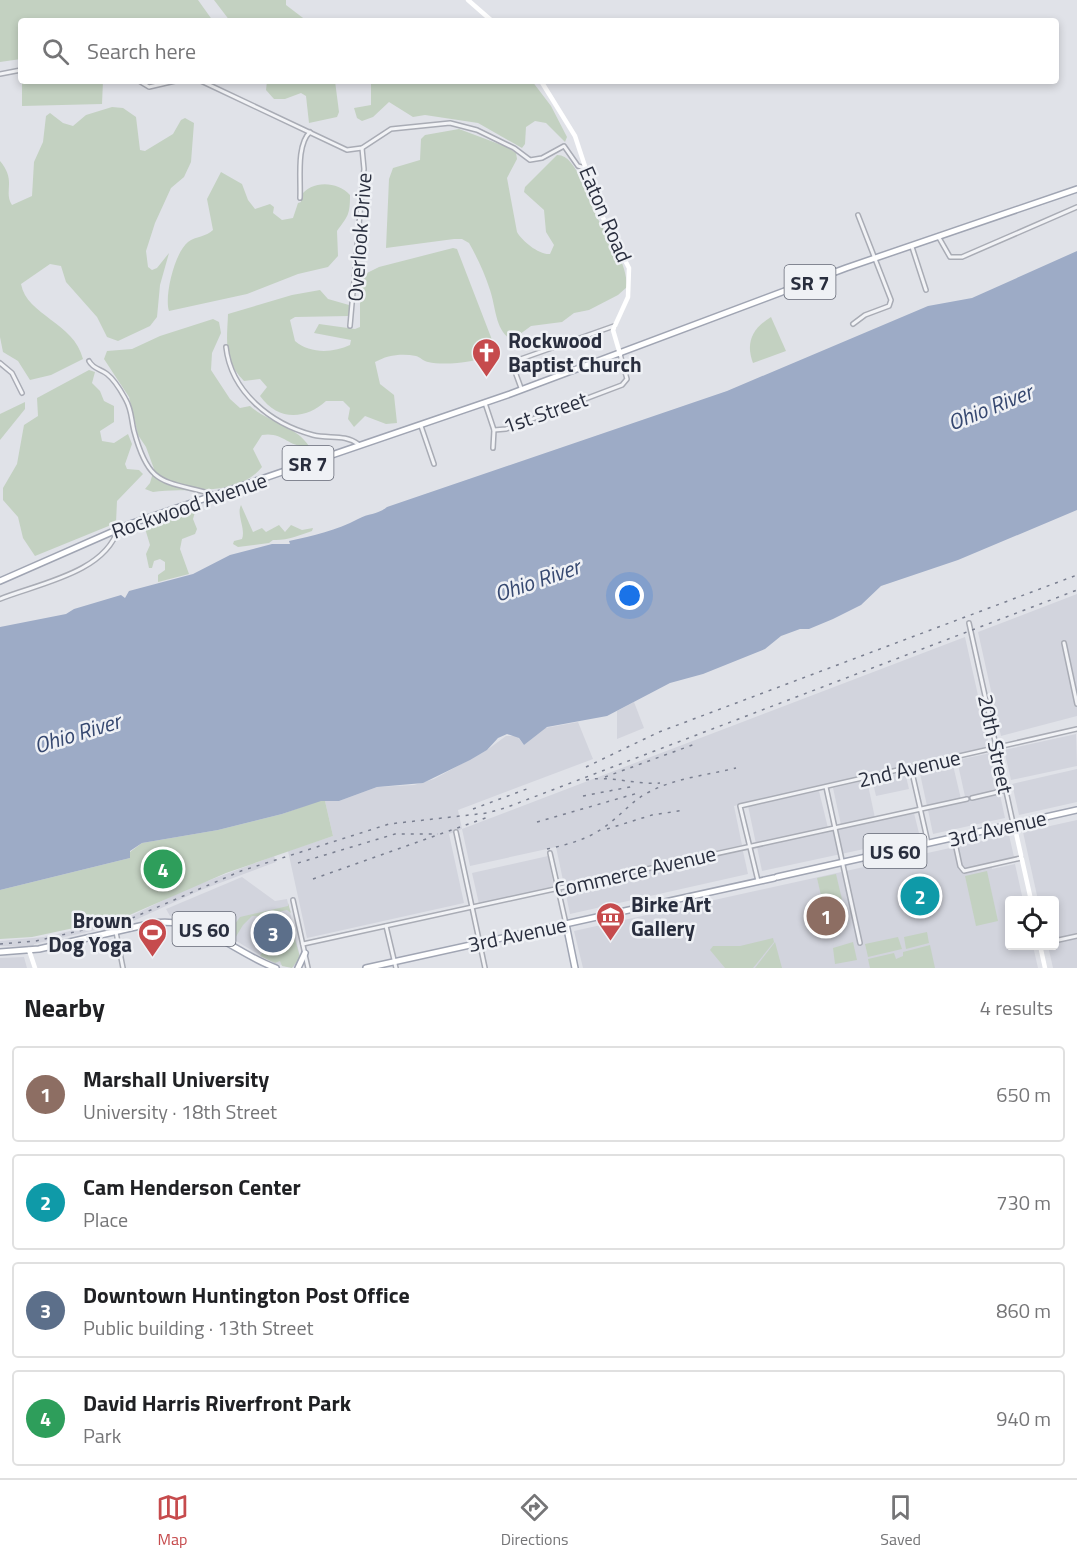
<!DOCTYPE html>
<meta charset="utf-8">
<style>
:root{--surface:#fff;--page:#f2f2f2;--text:#202124;--muted:#757577;--line:#e0e0e0;--accent:#c64b4d}
body{margin:0;font-family:"Titillium Web",sans-serif;background:var(--page);color:var(--text)}
.controls{position:absolute;right:18px;bottom:18px;display:grid;overflow:hidden;border-radius:6px;box-shadow:0 3px 9px #0003}
.controls button{width:54px;height:54px;display:grid;place-items:center;padding:0;border:0;border-bottom:2px solid var(--line);background:var(--surface);color:var(--text);font:30px sans-serif}
.you{position:absolute;left:630px;top:596px;width:21px;height:21px;margin:-15px;border:4px solid #fff;border-radius:50%;background:#1a73e8;box-shadow:0 0 0 9px #1a73e833}
.badge{display:grid;place-items:center;width:39px;height:39px;border-radius:50%;background:var(--accent);color:#fff;font-size:20px;font-weight:700}
.pin{position:absolute;translate:-50% -50%;border:3px solid #fff;box-shadow:0 2px 6px #0006}
.list{margin:0;padding:0;list-style:none}
h2{display:flex;justify-content:space-between;align-items:center;height:78px;margin:0;padding:0 24px;font-size:26px}
h2 small{font-size:20px;font-weight:400;color:var(--muted)}
.list li{display:grid;grid-template-columns:39px 1fr auto;gap:18px;align-items:center;box-sizing:border-box;height:96px;margin:0 12px 12px;padding:0 12px;border:2px solid var(--line);border-radius:6px}
.list b{display:block;font-size:22px;white-space:nowrap}
.list p{margin:0;font-size:20px;white-space:nowrap;color:var(--muted)}
.list em{font-size:20px;font-style:normal;color:var(--muted)}
.icon{flex:none;width:33px;height:33px;fill:none;stroke:currentColor;stroke-width:2;stroke-linecap:round;stroke-linejoin:round}
.map{position:relative;flex:none;width:1077px;height:968px;overflow:hidden}
.search{position:absolute;background:var(--surface);box-shadow:0 3px 9px #0003;left:18px;right:18px;top:18px;height:66px;display:flex;align-items:center;gap:15px;box-sizing:border-box;padding:0 21px;border-radius:6px;color:var(--muted);font-size:22px}
.sheet{height:510px;background:var(--surface)}
nav{display:flex;justify-content:space-around;align-items:center;box-sizing:border-box;height:84px;border-top:2px solid var(--line);background:var(--surface);font-size:16px;color:var(--muted)}
nav a{display:grid;justify-items:center;gap:3px}
nav .on{color:var(--accent)}
.map>svg:first-child{display:block}
</style>
<div class="map">
<svg width="1077" height="968" viewBox="0 0 1077 968">
<rect width="100%" height="100%" fill="#e0e2e8"/>
<g fill="#d2d4dd">
<path d="M1077,594v122l-76,20 -23,-104z"/>
<path d="M965,637l25,112 -256,57 8,39 -178,40 -8,-38 -86,19 -8,-37 -13,5 15,69 -157,35 -19,-87 45,-15 -8,-35h14l38,-14 37,-2 20,-6 53,-29 19,-14h11l7,9 21,-17 33,-6 15,37 -135,51 4,19z"/>
<path d="M634,702l10,26 -27,11v-28z"/>
<path d="M1076,734l1,32 -66,14 -7,-30z"/>
<path d="M991,753l14,65 -72,16 -5,-24 38,-9 -9,-41z"/>
<path d="M952,761l9,38 -34,7 -8,-37z"/>
<path d="M1077,769v33l-58,13 -7,-31z"/>
<path d="M905,772l4,17 -33,7 -4,-17z"/>
<path d="M867,780l8,38 -34,7 -8,-37z"/>
<path d="M819,791l9,37 -72,16 -8,-38z"/>
<path d="M914,813l6,24 -158,34 -5,-24z"/>
<path d="M1077,820v114l-22,5 -1,-39h-16l-15,-68z"/>
<path d="M1009,835l5,22 -23,5 1,7 23,-5 8,36h-13v45l23,1 5,22h-455l-9,-37z"/>
<path d="M743,851l5,23 -178,40 -5,-24z"/>
<path d="M274,856l2,6 -75,28 -70,32 -97,22 -1,3 -33,-1v-5l44,-4 65,-15 -1,-6 7,-1 4,5 8,-2 59,-29z"/>
<path d="M548,856l6,31 -75,17 -7,-31z"/>
<path d="M242,877l33,24 12,-2 13,58 -6,10 -19,-3 -64,-38 -23,-8 -18,-2 -4,-7z"/>
<path d="M1077,938v30h-24l-5,-22z"/>
<path d="M24,957l3,11h-27v-10z"/>
</g>
<g fill="#c3d1c1">
<path d="M0,0h198l15,21h-192v38l-21,3z"/>
<path d="M214,0h72v5l21,16h-77z"/>
<path d="M22,81h81l-1,23 -80,2z"/>
<path d="M267,81h68l4,31 -2,5 -28,6 -3,-27 -5,-3 -16,6h-11l-8,-9z"/>
<path d="M371,81h161l19,25 16,31 -2,5 -19,-19 -11,-2 -9,6 -1,17 -3,4 -44,-25 -53,-8 -12,2 -24,-15 -16,15 -11,4 -5,-3 -3,-10 17,-3z"/>
<path d="M112,107l11,1 13,9 4,33 5,1 28,-17 8,-14 4,-2 9,5 -3,39 -7,15 -13,11 -16,35 -9,28 2,16 4,3 5,-2 12,-15 -9,32 -3,32 -7,9 -32,15 -11,-4 -10,-20 -31,-35 -5,-16 -11,-2 -29,20c6,32 53,38 62,75l-32,16 -21,5 -12,-19 -15,-9 -3,-15v-176c17,20 3,30 12,44l20,-9 2,-34 9,-20 3,-26 4,-3 13,10 10,3 13,-11z"/>
<path d="M459,129l48,18 9,6 1,6 -10,19 10,54c5,9 22,23 33,22l4,-9 -8,-13 -2,-22 -20,-18 1,-5 32,-32c20,-1 31,46 39,60 12,25 30,43 31,72l-9,8 -29,15 -15,3 -12,9 -31,4 -19,14c-17,-9 -16,-33 -22,-50 -5,-16 -13,-33 -21,-47l-7,-4h-8l-68,9 3,-69 4,-11 27,-8 1,-21 4,-4z"/>
<path d="M221,172l21,12 6,16 7,9 15,-5 4,3 -1,6 9,7 11,-2 5,-15 3,-1 -1,-5c11,-17 37,-16 50,-2 0,20 -2,21 -13,36l1,25 -10,11 -30,7 -51,20 -78,17c-5,-15 6,-59 19,-69 8,-6 18,-5 25,-12l-6,-31z"/>
<path d="M453,248l4,1 37,96 -2,10c-16,7 -47,11 -64,7 -5,-1 -8,-5 -12,-6 -14,-3 -29,-1 -41,6l5,22 14,11 3,28 -11,1 -21,-8 -11,11 -6,-8 2,-11 -7,-7h-17c-21,19 -48,20 -66,-5l7,-9 -7,-8 -16,2c-21,-21 -17,-40 -16,-67l64,-19 28,-5 8,9 21,6 2,5 -2,6 -54,1 -5,3 5,21c15,13 38,12 55,4l1,-5 -37,-7 5,-9 36,5 5,-2v-43l5,-10 14,-7z"/>
<path d="M771,317l15,34 -33,12c-8,-21 0,-35 18,-46z"/>
<path d="M213,319l6,3 2,11 -9,20 -1,17 19,29 10,9 10,-2c18,16 46,20 59,40 -19,3 -26,-15 -47,-11l-9,14 9,18c-25,31 -75,20 -109,25l-8,-3 5,-6 4,-14 -8,-22 -8,-12 -9,-38 -25,-38 3,-8 25,-2 28,-13z"/>
<path d="M89,370l6,2 -3,11 8,8 4,10 10,5v16l-14,9 2,10 12,2 14,-9 4,10 -7,20 2,5 12,1 4,4 -26,27 -1,22 -81,33 -12,-18 -5,-21 -15,-17v-12l14,-24 7,-39 14,-9 -1,-18z"/>
<path d="M25,402v7l-25,31v-26z"/>
<path d="M241,505l12,27 9,-4 4,4 13,-7 6,7 6,-7 11,5 11,-2 -1,3c-12,4 -26,10 -39,9l-4,3 -31,4 -5,-3 1,-3 8,-2c4,-10 -6,-25 -1,-34z"/>
<path d="M188,510l7,2 -2,7 4,10 -2,5 -13,5 -2,10 9,25 -31,8v-7l7,-5v-8l-5,-3 -6,2 -2,7h-3l-3,-14 4,-9 -6,-20z"/>
<path d="M321,800l4,1 8,35 -107,37 -101,44 -93,20 -32,2v-49l130,-32v-6l12,-9 76,-13 64,-16z"/>
<path d="M987,871l11,50 -22,5 -11,-50z"/>
<path d="M836,874l8,34 -19,5 -8,-35z"/>
<path d="M288,903l3,10 -4,-3 -14,3 -1,-3 -3,1 1,6 -18,-1 -9,9 -9,15 -7,-5 13,-18 48,-11z"/>
<path d="M927,932l2,11 -23,6 -2,-12z"/>
<path d="M294,936l6,21 -8,11 -10,-2 -2,-5 -5,2 -15,-7 10,-14z"/>
<path d="M898,937l4,12 -34,8 -3,-13z"/>
<path d="M773,938l1,4 -21,26h-28l-15,-18 3,-4h27z"/>
<path d="M775,942l7,26h-27z"/>
<path d="M853,942l4,18 -22,4 -2,-16z"/>
<path d="M930,945l5,23h-65l-2,-9 26,-6 2,6 7,-3v-4z"/>
</g>
<path fill="#9dabc6" d="M1077,251v259l-119,50 -77,26 -20,19 -28,14 -24,10h-9l-19,7 -16,13 -62,25 -33,9 -63,33 -60,11 -23,18 -5,-7 -12,-4 -9,4 -11,12 -17,10 -47,23 -46,4 -38,14h-18l-39,13 -64,16 -76,13 -12,8v7l-130,32v-263l66,-13 8,-5 47,-14 4,3 4,-7 64,-17 37,-19 42,-11h18l-1,-3c24,-5 48,-11 69,-22 11,-6 19,-4 29,-12l340,-116 201,-85 44,-8z"/>
<g fill="none" stroke-linecap="round" stroke-linejoin="round">
<defs>
<g id="street">
<path d="M0,74l21,-4"/>
<path d="M139,81l10,6 26,-6"/>
<path d="M201,81l146,69 15,-2 29,-19 59,-6 27,7 37,18 16,12 12,-2 22,-12 14,20 7,2"/>
<path d="M300,198c1,-18 -4,-53 10,-66"/>
<path d="M938,236l12,21h12l115,-50"/>
<path d="M912,247l14,43"/>
<path d="M853,324l12,-9 24,-9 2,-6 -33,-85"/>
<path d="M350,326l14,-157 -2,-21"/>
<path d="M226,347c5,45 45,77 87,88 16,4 32,-1 45,9"/>
<path d="M89,361c4,8 12,8 18,13 9,7 14,17 19,26 6,11 5,19 8,31 15,56 29,49 78,63"/>
<path d="M0,363l12,10 10,20"/>
<path d="M521,388l-8,-22 2,-5 99,-35"/>
<path d="M485,403l9,27 12,-1 116,-44 5,-6 -7,-25"/>
<path d="M421,426l13,38"/>
<path d="M493,448l1,-18"/>
<path d="M0,599c37,-15 105,-26 118,-70"/>
<path d="M969,623l44,200"/>
<path d="M1064,643l13,61"/>
<path d="M911,768l17,75"/>
<path d="M826,787l34,156"/>
<path d="M972,798l34,-8"/>
<path d="M456,832l29,136"/>
<path d="M954,838l6,28 4,5 57,-13"/>
<path d="M550,853l16,71"/>
<path d="M758,881l-18,-75 337,-77"/>
<path d="M293,900l15,68"/>
<path d="M386,926l10,42"/>
<path d="M116,932l7,36"/>
<path d="M1054,941l23,-5"/>
<path d="M303,944l664,-145"/>
</g>
<g id="primary">
<path d="M0,581l130,-57 380,-130 336,-126 231,-79"/>
<path d="M777,877l300,-67"/>
<path d="M566,924l9,44"/>
<path d="M0,952l39,-3 114,-26c49,-7 81,30 123,45"/>
<path d="M298,968l7,-15"/>
<path d="M366,968l408,-90"/>
</g>
</defs>
<use href="#street" stroke="#a9acb5" stroke-width="6"/>
<use href="#primary" stroke="#a0a5b3" stroke-width="8"/>
<use href="#street" stroke="#f2f3f6" stroke-width="3"/>
<g stroke="#fff" stroke-width="4.5">
<path d="M468,0l24,21"/>
<path d="M541,81l34,55 25,76 29,56 -1,29 -15,33 7,24"/>
<path d="M1014,824l17,76"/>
<path d="M1040,945l5,23"/>
<path d="M29,950l6,18"/>
</g>
<use href="#primary" stroke="#fff" stroke-width="5"/>
<g stroke="#7a7f90" stroke-width="1.5" stroke-dasharray="3 6" stroke-linecap="butt">
<path d="M586,767l73,-35 418,-157"/>
<path d="M605,777l90,-33"/>
<path d="M586,780c24,-5 49,5 74,3"/>
<path d="M583,796l52,-10"/>
<path d="M473,809l59,-22"/>
<path d="M537,822l101,-29"/>
<path d="M607,829l45,-14 33,-5"/>
<path d="M547,849c24,-5 45,-11 64,-27 14,-11 23,-23 40,-31 25,-13 57,-16 85,-23"/>
<path d="M298,863l97,-29h43"/>
<path d="M313,879l178,-63"/>
<path d="M0,944l36,-3 94,-22 111,-48 148,-47 98,-11 18,-5 572,-218"/>
</g>
</g>
<defs>
<symbol id="church-pin" viewBox="-11 -11 22 30"><path d="M0 17L-7.5 6A9.5 9.5 0 1 1 7.5 6Z" fill="#c64b4d" stroke="#eff1f5"/><path d="M-1.2-6h2.4v3.5h3.3v2.4h-3.3V6h-2.4V-.1h-3.3v-2.4h3.3Z" fill="#fff"/></symbol>
<symbol id="museum-pin" viewBox="-11 -11 22 30"><path d="M0 17L-7.5 6A9.5 9.5 0 1 1 7.5 6Z" fill="#c64b4d" stroke="#eff1f5"/><path d="M0-6L6-3V-2H-6V-3ZM-5-1h2V3h-2ZM-1-1h2V3h-2ZM3-1h2V3H3ZM-6 4H6V6H-6Z" fill="#fff"/></symbol>
<symbol id="stadium-pin" viewBox="-11 -11 22 30"><path d="M0 17L-7.5 6A9.5 9.5 0 1 1 7.5 6Z" fill="#c64b4d" stroke="#eff1f5"/><path d="M0-5a6.5 5 0 1 0 0 10a6.5 5 0 1 0 0-10ZM-3.5-1.8h7v3.6h-7Z" fill="#fff"/></symbol>
</defs>
<g fill-rule="evenodd">
<use href="#church-pin" x="470" y="336" width="33" height="45"/>
<use href="#museum-pin" x="594" y="900" width="33" height="45"/>
<use href="#stadium-pin" x="136" y="916" width="33" height="45"/>
</g>
<g text-anchor="middle" dominant-baseline="central" stroke-width="5" stroke-linejoin="round" paint-order="stroke">
<g fill="#eff1f5" stroke="#646875" stroke-width="1.5">
<rect x="784.5" y="265" width="51" height="34" rx="4.5"/>
<rect x="282.5" y="446" width="51" height="34" rx="4.5"/>
<rect x="863.5" y="834" width="63" height="34" rx="4.5"/>
<rect x="172.5" y="912" width="63" height="34" rx="4.5"/>
</g>
<g font-size="20" font-weight="bold" fill="#292e3e">
<text x="810" y="282">SR 7</text>
<text x="308" y="463">SR 7</text>
<text x="895" y="851">US 60</text>
<text x="204" y="929">US 60</text>
</g>
<g font-size="21" fill="#292e3e" stroke="#eff1f5">
<text transform="translate(606 214) rotate(67)">Eaton Road</text>
<text transform="translate(359 237) rotate(-86)">Overlook Drive</text>
<text transform="translate(545 412) rotate(-19)">1st Street</text>
<text transform="translate(189 505) rotate(-19)">Rockwood Avenue</text>
<text transform="translate(996 744) rotate(78)">20th Street</text>
<text transform="translate(909 768) rotate(-13)">2nd Avenue</text>
<text transform="translate(997 828) rotate(-13)">3rd Avenue</text>
<text transform="translate(635 871) rotate(-13)">Commerce Avenue</text>
<text transform="translate(517 934) rotate(-12)">3rd Avenue</text>
</g>
<g font-size="21" font-weight="bold" fill="#292e3e" stroke="#eff1f5" text-anchor="start">
<text x="508" y="340">Rockwood<tspan x="508" dy="24">Baptist Church</tspan></text>
<text x="631" y="904">Birke Art<tspan x="631" dy="24">Gallery</tspan></text>
<text x="132" y="920" text-anchor="end">Brown<tspan x="132" dy="24">Dog Yoga</tspan></text>
</g>
<g font-size="22" font-style="italic" fill="#364870" stroke="#eff1f5">
<text transform="translate(990 407) rotate(-22)">Ohio River</text>
<text transform="translate(537 580) rotate(-19)">Ohio River</text>
<text transform="translate(77 733) rotate(-17)">Ohio River</text>
</g>
</g>
</svg>
<div class="controls">
<button><svg class="icon" aria-label="locate" viewBox="0 0 24 24"><circle cx="12" cy="12" r="6"/><path d="M12 2v4M12 18v4M2 12h4M18 12h4"/></svg></button>
</div>
<div class="you"></div>
<div class="pin badge" style="left:826px;top:916px;background:#8d6e63">1</div>
<div class="pin badge" style="left:920px;top:896px;background:#0f9aa8">2</div>
<div class="pin badge" style="left:273px;top:933px;background:#5c6f8a">3</div>
<div class="pin badge" style="left:163px;top:869px;background:#2e9e5b">4</div>
<div class="search"><svg class="icon" aria-label="search" viewBox="0 0 24 24"><circle cx="10" cy="10" r="6"/><path d="M15 15l6 6"/></svg>Search here</div>
</div>
<section class="sheet">
<h2>Nearby<small>4 results</small></h2>
<ul class="list">
<li><span class="badge" style="background:#8d6e63">1</span><div><b>Marshall University</b><p>University · 18th Street</p></div><em>650 m</em></li>
<li><span class="badge" style="background:#0f9aa8">2</span><div><b>Cam Henderson Center</b><p>Place</p></div><em>730 m</em></li>
<li><span class="badge" style="background:#5c6f8a">3</span><div><b>Downtown Huntington Post Office</b><p>Public building · 13th Street</p></div><em>860 m</em></li>
<li><span class="badge" style="background:#2e9e5b">4</span><div><b>David Harris Riverfront Park</b><p>Park</p></div><em>940 m</em></li>
</ul>
</section>
<nav>
<a class="on"><svg class="icon" aria-label="map" viewBox="0 0 24 24"><path d="M3 6l6-2 6 2 6-2v14l-6 2-6-2-6 2zM9 4v14M15 6v14"/></svg>Map</a>
<a><svg class="icon" aria-label="directions" viewBox="0 0 24 24"><path d="M12 3l9 9-9 9-9-9zM9 14v-3h6M13 9l2 2-2 2"/></svg>Directions</a>
<a><svg class="icon" aria-label="saved" viewBox="0 0 24 24"><path d="M7 4h10v16l-5-4-5 4z"/></svg>Saved</a>
</nav>
